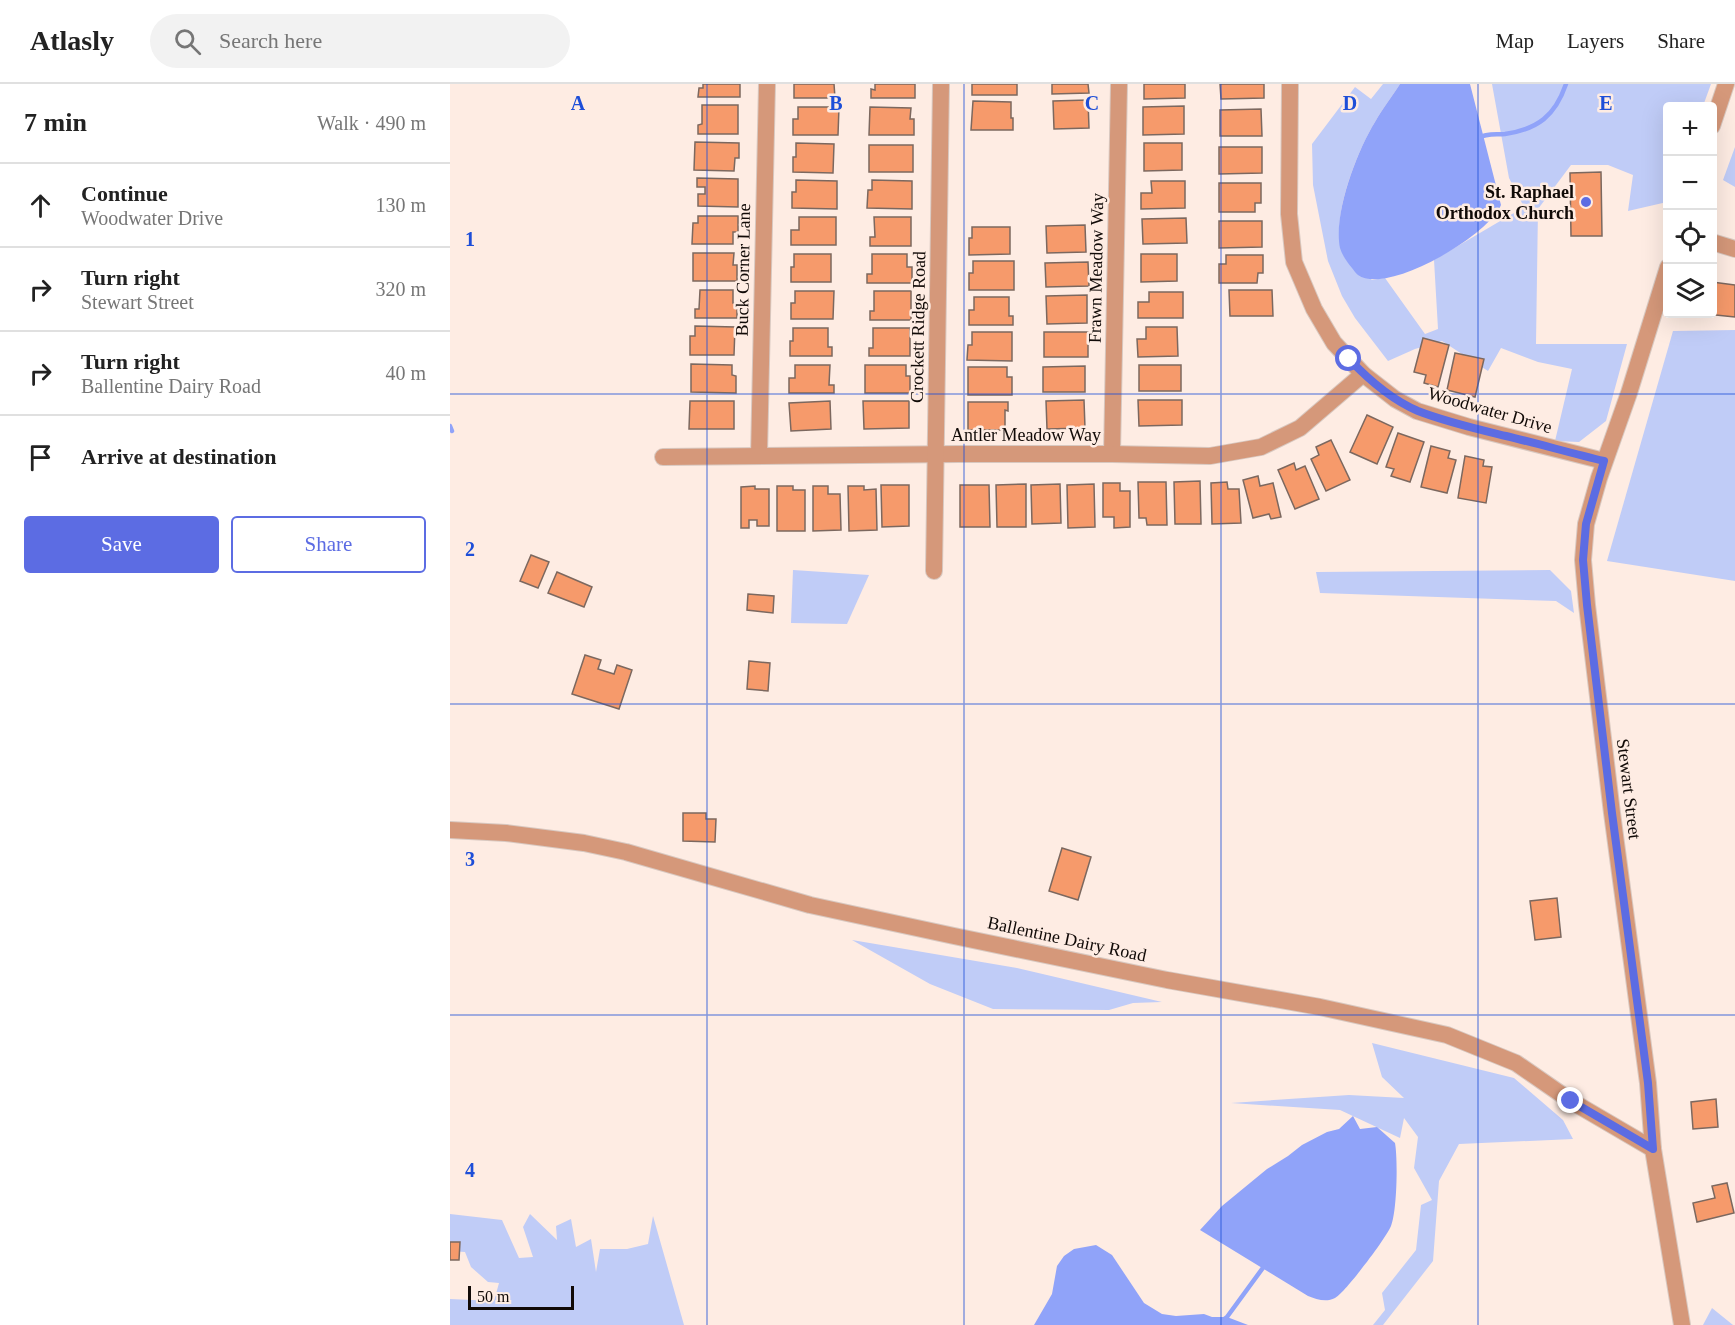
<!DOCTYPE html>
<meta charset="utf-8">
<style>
:root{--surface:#fff;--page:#f2f2f2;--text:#222;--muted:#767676;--line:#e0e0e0;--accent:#5c6ce3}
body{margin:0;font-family:"Times New Roman",serif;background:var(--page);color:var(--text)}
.controls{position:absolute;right:18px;top:18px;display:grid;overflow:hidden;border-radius:6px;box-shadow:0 6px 24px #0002}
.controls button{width:54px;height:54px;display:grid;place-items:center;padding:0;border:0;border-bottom:2px solid var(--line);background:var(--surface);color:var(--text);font:30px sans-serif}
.scale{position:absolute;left:18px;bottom:15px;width:106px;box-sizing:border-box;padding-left:6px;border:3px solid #110a07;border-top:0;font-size:16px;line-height:21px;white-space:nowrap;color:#110a07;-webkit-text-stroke:4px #feece3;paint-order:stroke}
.stop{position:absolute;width:18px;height:18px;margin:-14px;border:4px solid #5c6ce3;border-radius:50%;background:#fff}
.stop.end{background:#5c6ce3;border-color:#fff;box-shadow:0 2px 6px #0008}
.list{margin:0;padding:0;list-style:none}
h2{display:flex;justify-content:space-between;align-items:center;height:78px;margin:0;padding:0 24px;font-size:26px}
h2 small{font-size:20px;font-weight:400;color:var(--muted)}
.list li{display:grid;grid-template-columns:39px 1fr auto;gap:18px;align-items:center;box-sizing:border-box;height:84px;padding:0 24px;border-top:2px solid var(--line)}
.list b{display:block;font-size:22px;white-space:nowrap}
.list p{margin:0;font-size:20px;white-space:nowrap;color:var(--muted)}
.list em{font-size:20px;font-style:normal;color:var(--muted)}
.actions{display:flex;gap:12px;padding:18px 24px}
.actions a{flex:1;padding:14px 0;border:2px solid var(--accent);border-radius:6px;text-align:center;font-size:21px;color:var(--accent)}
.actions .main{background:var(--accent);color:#fff}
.icon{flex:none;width:33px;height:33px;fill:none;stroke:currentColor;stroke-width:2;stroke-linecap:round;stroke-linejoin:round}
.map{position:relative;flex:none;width:1285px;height:1241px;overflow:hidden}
header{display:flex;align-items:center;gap:36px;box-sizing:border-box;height:84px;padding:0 30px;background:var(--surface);border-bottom:2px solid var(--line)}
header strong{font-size:28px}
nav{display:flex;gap:33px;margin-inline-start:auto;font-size:21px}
.search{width:420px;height:54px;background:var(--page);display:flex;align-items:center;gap:15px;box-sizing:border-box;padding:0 21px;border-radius:33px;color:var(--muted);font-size:22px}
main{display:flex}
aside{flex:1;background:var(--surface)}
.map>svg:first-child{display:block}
</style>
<header>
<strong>Atlasly</strong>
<div class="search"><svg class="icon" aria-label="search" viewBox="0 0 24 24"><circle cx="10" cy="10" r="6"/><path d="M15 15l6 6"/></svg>Search here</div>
<nav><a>Map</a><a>Layers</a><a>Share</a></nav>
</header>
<main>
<aside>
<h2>7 min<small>Walk · 490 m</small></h2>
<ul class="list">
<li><svg class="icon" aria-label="ahead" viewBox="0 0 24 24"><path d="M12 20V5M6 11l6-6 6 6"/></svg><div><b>Continue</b><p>Woodwater Drive</p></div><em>130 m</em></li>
<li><svg class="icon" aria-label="right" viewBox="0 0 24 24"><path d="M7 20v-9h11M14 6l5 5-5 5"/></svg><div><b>Turn right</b><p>Stewart Street</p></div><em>320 m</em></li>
<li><svg class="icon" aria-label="right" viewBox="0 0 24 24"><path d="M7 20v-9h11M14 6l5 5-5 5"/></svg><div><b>Turn right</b><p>Ballentine Dairy Road</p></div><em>40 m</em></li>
<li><svg class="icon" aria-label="arrive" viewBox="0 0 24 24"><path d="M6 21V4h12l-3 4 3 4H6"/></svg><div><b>Arrive at destination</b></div></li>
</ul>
<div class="actions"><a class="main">Save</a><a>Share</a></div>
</aside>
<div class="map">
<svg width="1285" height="1241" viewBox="0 0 1285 1241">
<rect width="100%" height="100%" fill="#feece3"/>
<g fill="#c0ccf7">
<path d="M933,0h17c-8,13 -18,25 -25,38 -18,29 -51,109 -28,139 5,7 18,13 25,19l13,-2 40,56 13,-5 -4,-69 90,-53 -15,-29 -17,-94h219l-8,22h-35l-1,96 -39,9 5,-36 -25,-10h-37l-33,44 -2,135h91l-21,77 -27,21 -24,-1 17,-72 -34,-7 -37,-14 -13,23 -46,-30 -27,8 -27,12 -33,-43 -13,-22 -14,-35 -15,-76 -1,-41 43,-57 16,12z"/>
<path d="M1285,63v40l-12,-7z"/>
<path d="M1285,246v251l-128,-20 66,-230z"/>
<path d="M343,486l76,5 -22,49 -56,-1z"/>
<path d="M1100,486l21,21 3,22 -18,-12 -236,-8 -4,-21z"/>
<path d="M402,856l165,28 145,34 -29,1 -24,7 -116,-1 -63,-25z"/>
<path d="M922,959l142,35 49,42 10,19 -114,5 -20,37 -6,80 -50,64h-10l12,-15 -3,-17 34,-43 5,-45 11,-5 -18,-32 4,-31 -14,-19 -4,20 -60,-28 -109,-7 118,-8 55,3 -22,-21z"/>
<path d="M0,1130l52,6 17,38 14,-1 -10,-30 7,-13 27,26 -1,-14 15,-7 5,28 15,-8 5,33 4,-23h27l21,-5 5,-28 31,109h-234v-26l44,2 5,-18 -11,-1 -17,-15 -6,-15 -15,-1z"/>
<path d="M1262,1224l21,17h-30z"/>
</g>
<g fill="#90a3f9">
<path d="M950,0h70l31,121c-12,30 -114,91 -143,70 -3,-2 -4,-5 -6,-7 -5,-6 -10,-13 -12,-20 -7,-34 17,-97 35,-126 7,-13 17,-25 25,-38z"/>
<path d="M903,1032l7,13 17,-2 18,16c3,17 2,68 -4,83 -4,11 -47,68 -56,72 -9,5 -19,1 -27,-2l-108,-66 22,-24 45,-37 21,-13 14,-11 25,-13 12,-3z"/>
<path d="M646,1161l16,10 32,48 18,11 14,2 28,-2 8,3h15l21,8h-214l18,-31 5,-28 7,-10 10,-7z"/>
</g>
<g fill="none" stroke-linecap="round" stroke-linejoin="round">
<g stroke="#90a3f9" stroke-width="4.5">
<path d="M1028,54c9,-5 18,-3 27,-4 33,-5 50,-18 61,-50"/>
<path d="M0,342l2,5"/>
<path d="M766,1241l11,-8 38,-52"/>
</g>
</g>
<g fill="#f69a6b" stroke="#7c685f" stroke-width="1.5">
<path d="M253,0h37v13h-42l1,-9h4z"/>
<path d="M344,0h40l1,14h-41z"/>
<path d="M425,0h40v14h-44v-9l4,1z"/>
<rect x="522" y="0" width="45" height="11"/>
<path d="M602,0h36l1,9 -37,1z"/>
<path d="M694,0h41v14l-41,1z"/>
<path d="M770,0h44v14l-43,1z"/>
<path d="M638,16l1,28 -35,1 -1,-28z"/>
<path d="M523,17l38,1v16h2v12h-42z"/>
<path d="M252,21h36v29h-40v-9l4,-1z"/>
<path d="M734,22v28l-41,1v-28z"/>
<path d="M348,23h41l-1,28h-45v-16h5z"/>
<path d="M420,23l41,1 -1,11h4v16h-45z"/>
<path d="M811,25l1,27h-42v-26z"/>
<path d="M245,58l44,1v15h-4l-1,13 -40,-1z"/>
<path d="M346,59l38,1 -1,29 -40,-1v-15h3z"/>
<path d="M694,59h38v27l-38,1z"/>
<rect x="419" y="61" width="44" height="27"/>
<path d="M769,63h43v26l-43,1z"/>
<path d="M1151,88l1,64h-31l-1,-63z"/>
<path d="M247,94l41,1v28l-40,-1v-12h7v-7h-8z"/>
<path d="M346,96l41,1v28l-45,-1v-16h4z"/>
<path d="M422,96l40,1v28l-45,-1 1,-18h4z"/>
<path d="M701,97h34v27l-44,1v-16h11z"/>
<path d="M769,99h42v20h-6v9h-36z"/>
<path d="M248,132h40v16h-5v12h-41l1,-21h5z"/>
<path d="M349,133h37v28h-45v-15h8z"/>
<path d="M424,133h37v29h-41v-9h5z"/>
<path d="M736,134l1,25 -44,1 -1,-25z"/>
<path d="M769,137h43v26l-43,1z"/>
<path d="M635,141l1,27 -39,1 -1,-27z"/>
<path d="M522,143h38v27l-41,1v-17h3z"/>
<path d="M243,169h41l-1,12h4v16h-44z"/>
<path d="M344,170h37v28h-40v-15h3z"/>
<path d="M422,170h35v13h5v16h-45v-9h5z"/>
<path d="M691,170h36v27l-36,1z"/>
<path d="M776,171h37v18h-5l-1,10h-38v-19h7z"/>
<path d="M523,177h41v29h-45v-17h4z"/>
<path d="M638,178l1,24 -43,1 -1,-24z"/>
<path d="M1262,198l23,3v32l-29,-3h6z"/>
<path d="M250,206h33v13h4v15h-42v-9h4z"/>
<path d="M779,206h43l1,26h-43z"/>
<path d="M345,207h39l-1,28h-42v-16h4z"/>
<path d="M424,207h37v29h-41v-9h4z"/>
<path d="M699,208h34v26h-45v-16h11z"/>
<path d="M637,211v28l-40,1 -1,-28z"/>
<path d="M524,213h35v19h4v9h-44v-15h5z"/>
<path d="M245,242l40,1 -1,28h-44v-19h5z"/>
<path d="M696,243h31l1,29 -40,1 -1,-18h9z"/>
<path d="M343,244h35v19h4v9h-42v-15h3z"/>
<path d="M423,244h37v28h-41v-8h4z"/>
<path d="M522,248h40v29l-45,-1 1,-15h4z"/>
<rect x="594" y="248" width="44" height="25"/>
<path d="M973,254l26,7 -11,42 -14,-4 2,-8 -12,-3z"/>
<path d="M1005,269l29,6 -9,38 -28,-7z"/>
<path d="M241,280l41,1v10l4,1v17l-45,-1z"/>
<path d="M345,281h35l-1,20h5v8h-45v-15h6z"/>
<path d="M415,281h41v11h4v17h-45z"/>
<rect x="689" y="281" width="42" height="26"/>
<path d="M635,282v26h-42v-25z"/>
<path d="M518,283h39v10h5v18h-44z"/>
<path d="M634,316l1,28 -38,1 -1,-28z"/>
<path d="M688,316h44v25l-43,1z"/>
<path d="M240,317h44v28h-45z"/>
<path d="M380,317l1,28 -40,2 -2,-28z"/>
<path d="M413,317h46v27l-45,1z"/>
<path d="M518,318h40v9l-3,-1v20h-37z"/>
<path d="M917,331l26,12 -16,37 -27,-12z"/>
<path d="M948,349l26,9 -14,40 -19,-6 3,-7 -8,-2z"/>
<path d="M881,356l19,40 -24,11 -15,-32 8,-4 -3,-8z"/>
<path d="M981,362l19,5 -2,7 8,2 -9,33 -26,-6z"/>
<path d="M1015,372l19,4 -1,6 9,1 -6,36 -28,-5z"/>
<path d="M844,379l2,7 9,-4 14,33 -24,10 -17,-39z"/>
<path d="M808,392l2,10 13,-3 8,34 -10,2 -2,-5 -16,4 -10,-38z"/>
<path d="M750,397l1,43h-26l-1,-42z"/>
<path d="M688,398h28l1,43h-20l-1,-7h-7z"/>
<path d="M777,398l1,7h11l2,34 -29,1 -1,-41z"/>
<path d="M653,399h17v8h10v36l-16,1v-11h-11z"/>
<path d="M576,400v43h-29l-1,-42z"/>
<path d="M610,400l1,39 -29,1 -1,-39z"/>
<path d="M644,400l1,43 -27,1 -1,-43z"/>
<path d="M431,401h28v41l-27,1z"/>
<path d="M510,401h29l1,42h-30z"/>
<path d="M305,402v3h14v37h-12v-6h-8v8h-8v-41z"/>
<path d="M327,402h16v4h12v41h-28z"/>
<path d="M363,402h15v8h12l1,36 -28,1z"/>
<path d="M398,402h16v4l12,-1 1,41 -28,1z"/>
<path d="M81,471l18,7 -11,26 -18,-7z"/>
<path d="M107,488l35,15 -8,20 -36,-14z"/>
<path d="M298,510l26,2 -1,17 -26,-3z"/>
<path d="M135,571l16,5 -3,9 16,5 3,-9 15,5 -13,39 -47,-15z"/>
<path d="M299,577l21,2 -2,28 -21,-2z"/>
<path d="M233,729h23v6h10l-1,23 -32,-1z"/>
<path d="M612,764l29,9 -13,43 -29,-9z"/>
<path d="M1107,814l4,39 -26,3 -5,-39z"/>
<path d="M1266,1015l2,28 -25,2 -2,-27z"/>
<path d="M1277,1099l7,30 -37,9 -4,-19 22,-5 -3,-12z"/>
<path d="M0,1158h10l-1,18h-9z"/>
</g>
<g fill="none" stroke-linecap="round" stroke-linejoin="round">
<defs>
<g id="minor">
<path d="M840,0l-1,130 5,48 20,47 20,34 29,31 32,25 22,12 52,16 135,34"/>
<path d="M1262,42l14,-42"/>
<path d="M1262,158l23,7"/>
<path d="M1218,183l-39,126 -30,85 -13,46 -3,36 4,45 25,208 36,270 5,66 29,176"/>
<path d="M662,370l7,-370"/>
<path d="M309,372l8,-372"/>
<path d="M213,373l295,-3h154l98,2 51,-9 39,-19 63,-54"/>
<path d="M484,487l7,-487"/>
<path d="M0,746l56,3 78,10 42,9 184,53 144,31 213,44 153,27 127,28 69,28 55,38 82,48"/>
</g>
</defs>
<use href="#minor" stroke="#d8c8c0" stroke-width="18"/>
<use href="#minor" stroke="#d5987a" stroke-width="16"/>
</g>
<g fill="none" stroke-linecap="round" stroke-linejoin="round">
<path stroke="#5c6ce3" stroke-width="8" d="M899,275c19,20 43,41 69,52 28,11 59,18 88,25 33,8 65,17 98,25l-18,63 -3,36 4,45 25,208 36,270 5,66 -82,-48"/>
</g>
<path fill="none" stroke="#1d4ed8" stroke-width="1.5" stroke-opacity="0.55" d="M257,0v1241M514,0v1241M771,0v1241M1028,0v1241M0,310h1285M0,620h1285M0,931h1285"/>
<circle fill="#5c6ce3" stroke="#feece3" stroke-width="2" cx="1136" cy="118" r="6"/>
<g text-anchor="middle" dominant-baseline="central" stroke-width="5" stroke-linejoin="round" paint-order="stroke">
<g font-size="18" font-weight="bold" fill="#110a07" stroke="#feece3" text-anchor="end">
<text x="1124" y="108">St. Raphael<tspan x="1124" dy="21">Orthodox Church</tspan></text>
</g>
<g font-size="18" fill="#110a07" stroke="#feece3">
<text transform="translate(646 184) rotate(-89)">Frawn Meadow Way</text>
<text transform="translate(293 186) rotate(-89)">Buck Corner Lane</text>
<text transform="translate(468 243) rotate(-89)">Crockett Ridge Road</text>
<text transform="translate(1040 326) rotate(16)">Woodwater Drive</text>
<text x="576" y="351">Antler Meadow Way</text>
<text transform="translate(1179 705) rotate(83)">Stewart Street</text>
<text transform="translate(617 855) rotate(12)">Ballentine Dairy Road</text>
</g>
</g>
<g font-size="20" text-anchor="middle" font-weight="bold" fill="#1d4ed8" stroke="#feece3" stroke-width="5" stroke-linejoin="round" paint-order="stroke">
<text x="128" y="26">A</text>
<text x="386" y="26">B</text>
<text x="642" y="26">C</text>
<text x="900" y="26">D</text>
<text x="1156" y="26">E</text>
<text x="20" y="162">1</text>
<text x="20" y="472">2</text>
<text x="20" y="782">3</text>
<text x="20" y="1093">4</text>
</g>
</svg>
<div class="controls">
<button>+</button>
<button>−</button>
<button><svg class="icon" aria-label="locate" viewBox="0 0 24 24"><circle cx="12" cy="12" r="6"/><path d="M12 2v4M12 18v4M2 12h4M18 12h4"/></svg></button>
<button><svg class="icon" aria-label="layers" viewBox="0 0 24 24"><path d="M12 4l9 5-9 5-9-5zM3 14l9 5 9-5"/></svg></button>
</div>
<div class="scale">50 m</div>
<div class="stop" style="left:899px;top:275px"></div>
<div class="stop end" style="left:1121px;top:1017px"></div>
</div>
</main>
